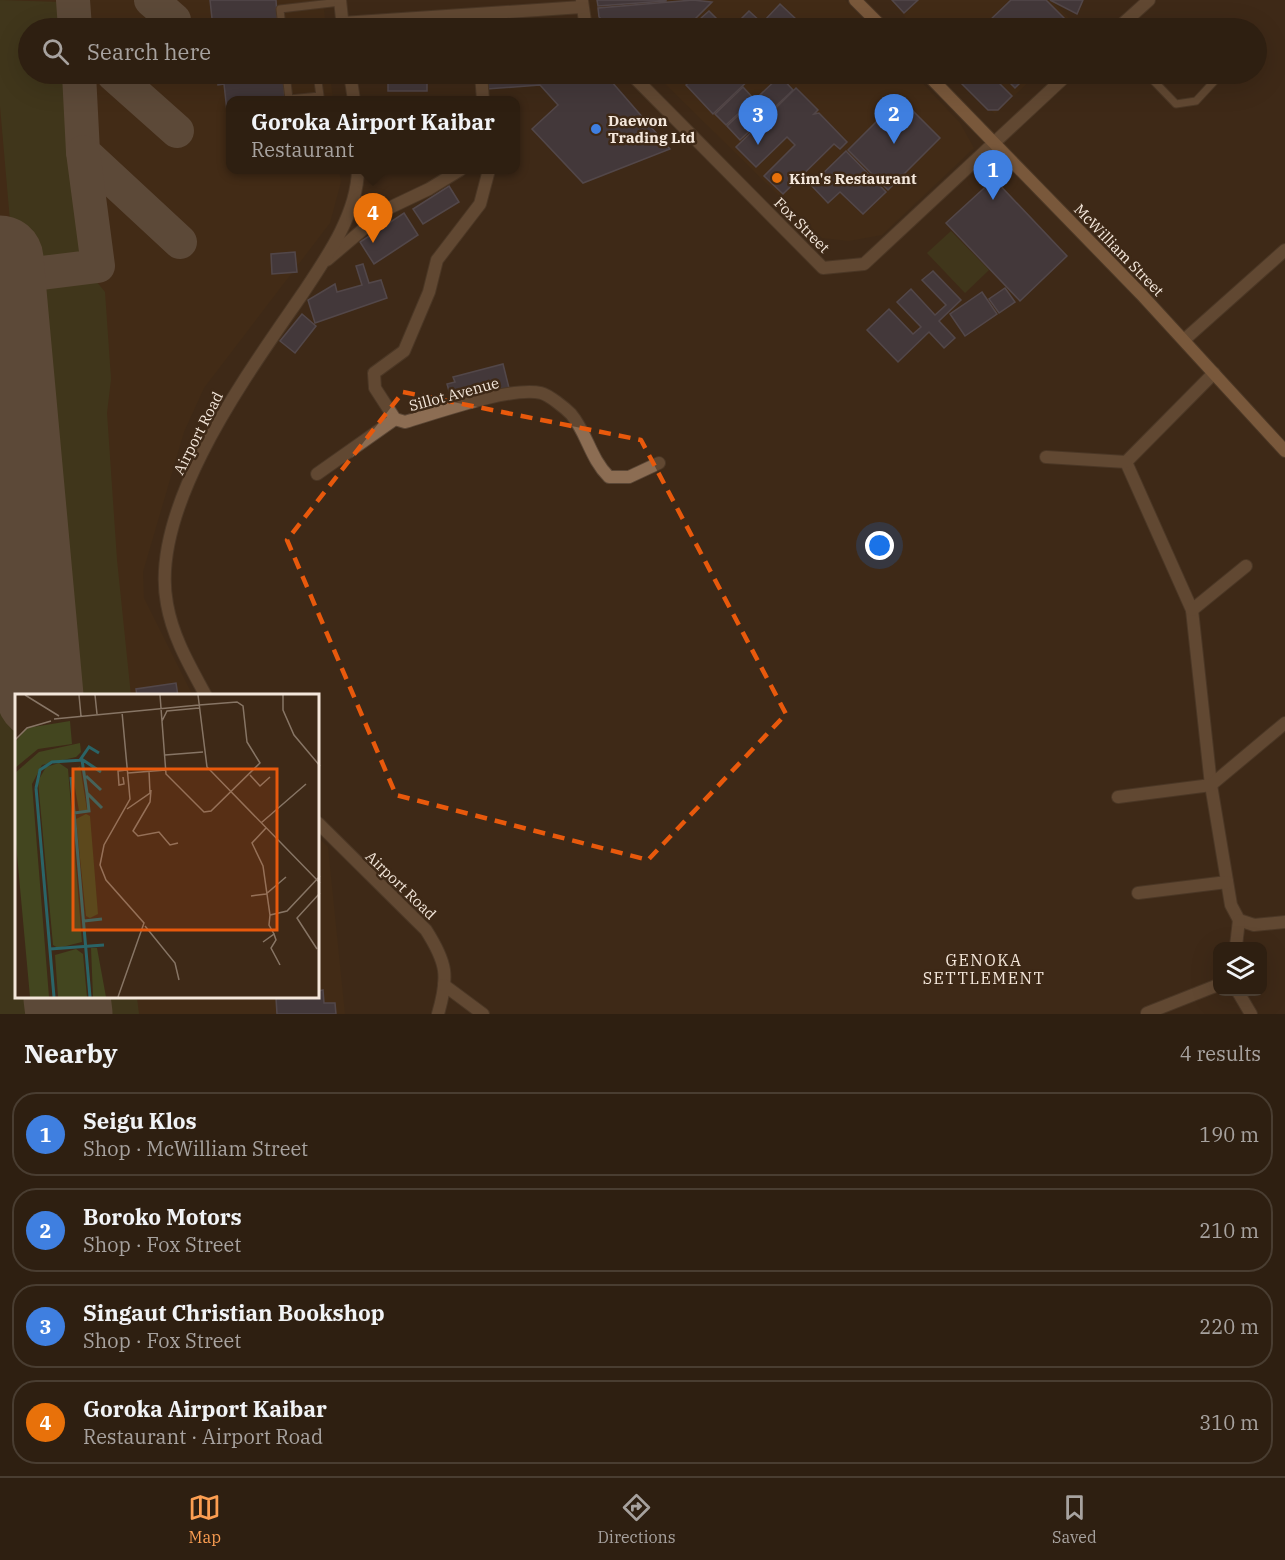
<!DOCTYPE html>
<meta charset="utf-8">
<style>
:root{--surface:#2e1f11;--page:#36271a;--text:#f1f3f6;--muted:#a7a29f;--line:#493d31;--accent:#fc9e52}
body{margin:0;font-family:"IBM Plex Serif",serif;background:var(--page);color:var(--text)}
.controls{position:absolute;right:18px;bottom:18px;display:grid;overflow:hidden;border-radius:12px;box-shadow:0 6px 24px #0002}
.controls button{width:54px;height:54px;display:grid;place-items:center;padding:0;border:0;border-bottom:2px solid var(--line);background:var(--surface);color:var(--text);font:30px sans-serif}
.you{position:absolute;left:880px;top:546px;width:21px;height:21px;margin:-15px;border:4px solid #fff;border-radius:50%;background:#1a73e8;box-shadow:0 0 0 9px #1a73e833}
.badge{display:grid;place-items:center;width:39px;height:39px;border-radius:50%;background:var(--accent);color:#fff;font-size:20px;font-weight:700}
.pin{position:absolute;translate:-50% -50px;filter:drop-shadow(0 2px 3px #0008)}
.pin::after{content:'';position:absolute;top:32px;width:21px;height:18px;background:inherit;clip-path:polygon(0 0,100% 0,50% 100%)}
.popup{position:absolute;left:226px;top:96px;width:294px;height:78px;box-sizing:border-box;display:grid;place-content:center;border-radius:12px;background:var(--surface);filter:drop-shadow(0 2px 4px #0005);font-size:20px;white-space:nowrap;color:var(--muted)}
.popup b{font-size:22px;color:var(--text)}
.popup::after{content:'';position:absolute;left:50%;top:100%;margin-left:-12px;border:12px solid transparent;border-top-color:var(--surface)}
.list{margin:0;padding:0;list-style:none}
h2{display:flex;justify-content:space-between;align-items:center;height:78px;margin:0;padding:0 24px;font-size:26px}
h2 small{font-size:20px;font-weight:400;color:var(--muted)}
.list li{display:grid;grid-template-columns:39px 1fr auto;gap:18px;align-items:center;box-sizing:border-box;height:84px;margin:0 12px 12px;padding:0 12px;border:2px solid var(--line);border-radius:24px}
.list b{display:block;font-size:22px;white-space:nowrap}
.list p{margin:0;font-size:20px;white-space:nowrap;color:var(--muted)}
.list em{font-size:20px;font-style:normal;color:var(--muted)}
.icon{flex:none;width:33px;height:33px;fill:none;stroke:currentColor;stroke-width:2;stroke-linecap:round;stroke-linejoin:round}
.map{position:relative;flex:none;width:1285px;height:1014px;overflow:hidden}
.search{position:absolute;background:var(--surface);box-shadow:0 6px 24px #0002;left:18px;right:18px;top:18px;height:66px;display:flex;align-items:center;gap:15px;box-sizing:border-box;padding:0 21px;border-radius:33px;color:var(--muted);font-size:22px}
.sheet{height:462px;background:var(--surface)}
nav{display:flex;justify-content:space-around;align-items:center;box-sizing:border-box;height:84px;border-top:2px solid var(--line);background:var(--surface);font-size:16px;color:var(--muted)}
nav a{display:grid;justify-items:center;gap:3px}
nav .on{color:var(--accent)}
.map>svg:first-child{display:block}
</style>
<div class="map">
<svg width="1285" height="1014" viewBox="0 0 1285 1014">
<rect width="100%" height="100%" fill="#3e2917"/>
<g fill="#472d15">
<path d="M0,0h323l3,28h-298v46h302l3,26h-103v70h109l2,12 -11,41 -126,165 -20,44 -41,140 1,26 49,98h-177v302h302v-161l10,10 17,167h-345z"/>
<path d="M596,0h249l27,28h-261l-12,-11z"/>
<path d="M891,0h160l28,28h-165z"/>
<path d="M655,74h259l46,49 14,25 -92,87 -33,6 -27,-3z"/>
<path d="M953,74h84l-42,40z"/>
</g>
<g fill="#43461f">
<path d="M0,0l60,2 3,26h-35v46h40l19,183 -5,4 -48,5 -17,-2 -4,-9 -13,-149z"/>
<path d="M951,231l38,39 -24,23 -38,-40z"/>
<path d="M80,280l16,1 9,11 6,87 -4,34 10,147 14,136h-75l-37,-382 3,-14 11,-13z"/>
<path d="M0,433l22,263h-6v302h31l2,16h-49z"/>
<path d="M93,998h44l2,16h-44z"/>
</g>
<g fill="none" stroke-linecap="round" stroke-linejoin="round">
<g stroke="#816f60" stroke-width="34">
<path d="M73,0l2,28"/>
<path d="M151,0l23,20"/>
<path d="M79,74l4,78 97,90"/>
<path d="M113,74l64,57"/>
<path d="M2,278l96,-12 -15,-114"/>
</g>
<g stroke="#816f60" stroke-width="87">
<path d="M0,259l40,437"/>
<path d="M67,998l2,16"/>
</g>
</g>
<g fill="#4b4a64" stroke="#6c6b86" stroke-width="1.5">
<path d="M210,0h66l2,28h-65z"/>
<path d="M597,0h69v1l-68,5z"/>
<path d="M693,0l19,2 -26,26h-75l-12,-11 -1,-9z"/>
<path d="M892,0h26l-14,13z"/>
<path d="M1011,0h35l28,28h-31l-3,-2 -3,2h-45l-5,-5z"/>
<path d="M1050,0h33l-6,14z"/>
<path d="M780,4l18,17 -8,7h-41l-9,-8 9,-9 13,12z"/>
<path d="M709,11l17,17h-36z"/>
<path d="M217,74h66l2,26h-55l-1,29 -5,-45 -6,1z"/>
<rect x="388" y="74" width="39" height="17"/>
<path d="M486,74h119l65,75 -87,34 -51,-54 26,-24 -18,-20 -53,4z"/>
<path d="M698,74h57l-42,40 -27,-29z"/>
<path d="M952,74h38l22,22 -14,14h-10z"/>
<path d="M1001,74h28l-14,14z"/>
<path d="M780,76l13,14 -53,50 -13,-14z"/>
<path d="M743,87l11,12 -28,26 -11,-11z"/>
<path d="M796,88l22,22 -4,4 5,-1 28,29 -7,7 -6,-5 -51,50 -19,-18 31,-31 -8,-8 -31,30 -20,-20z"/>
<path d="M900,98l40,40 -52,52 -40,-40z"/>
<path d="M846,151l40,41 -23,22 -23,-22 -12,11 -17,-18z"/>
<path d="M994,179l73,77 -47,45 -74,-78z"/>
<path d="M449,186l10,16 -36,22 -10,-15z"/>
<path d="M404,213l14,22 -44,29 -14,-22z"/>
<path d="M295,252l2,20 -25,2 -1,-20z"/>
<path d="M363,264l6,19 12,-3 6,18 -72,25 -7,-23 27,-16 2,8 25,-7 -6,-19z"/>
<path d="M933,271l28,29 -22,21 16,17 -11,10 -15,-16 -31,30 -31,-32 22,-21 24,25 8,-7 -24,-25 14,-13 24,26 11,-10 -24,-25z"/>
<path d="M1005,288l10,14 -16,11 -10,-14z"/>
<path d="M982,292l15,22 -32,22 -15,-22z"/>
<path d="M302,314l14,12 -21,27 -15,-12z"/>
<path d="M503,364l6,24 -51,13 -1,-4 -6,1 -4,-14 8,-2 -2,-5z"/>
<path d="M176,683l2,13h-41l-1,-7z"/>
<path d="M323,990l1,13h11l1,11h-59l-1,-16h42v-7z"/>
</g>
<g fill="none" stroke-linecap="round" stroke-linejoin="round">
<defs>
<g id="lane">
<path d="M282,28l-2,-19 60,-7"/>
<path d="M286,74l3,25 31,-3 -3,-22"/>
<path d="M1147,74l29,30 20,-3 25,-27"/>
</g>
<g id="street">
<path d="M340,0l3,28"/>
<path d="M582,1l4,27"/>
<path d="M342,23l240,-16"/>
<path d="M1118,28l31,-28"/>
<path d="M350,74l4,26"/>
<path d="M481,74l2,26"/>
<path d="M631,74l192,194 41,-4 204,-190"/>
<path d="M489,170l-9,34 -43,56 -8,32 -25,59 -30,22 1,15 20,31 10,3c31,-9 106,-36 136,-29 8,2 24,15 30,21 16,19 19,44 38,63h20l30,-14"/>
<path d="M327,260l60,-51 42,-20 31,-19"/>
<path d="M1184,340l101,-90"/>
<path d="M1214,373l-88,89 66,148 19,175 20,120 8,15 15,5 31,-3"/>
<path d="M1046,457l80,5"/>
<path d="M317,474l78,-55"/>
<path d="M1192,610l54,-44"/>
<path d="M206,696c-16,-30 -33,-58 -39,-92 -19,-97 84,-235 136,-311 24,-36 54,-79 55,-123"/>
<path d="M1118,797l93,-12 74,-62"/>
<path d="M318,823l108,107c21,33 23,46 12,84"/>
<path d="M1138,893l89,-11"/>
<path d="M1236,946l3,-26"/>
<path d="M444,985l39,29"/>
<path d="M1238,992l13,22"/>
<path d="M1147,1013l71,-28"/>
</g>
<g id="secondary">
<path d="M855,0l28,28"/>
<path d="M927,74l214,220 144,157"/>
</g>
</defs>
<use href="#lane" stroke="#5b4736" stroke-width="9"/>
<use href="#street" stroke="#5b4736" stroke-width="14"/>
<use href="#secondary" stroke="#5b4736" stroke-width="14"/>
<use href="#lane" stroke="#8c6d53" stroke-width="7"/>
<use href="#street" stroke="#8c6d53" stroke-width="12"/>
<use href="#secondary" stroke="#c09066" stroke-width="12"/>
</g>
<path d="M0 0H1285V1014H0ZM403,392l238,48 145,274 -138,146 -252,-65 -109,-255z" fill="#3e2917" fill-opacity=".55" fill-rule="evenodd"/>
<path fill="none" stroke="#e8590c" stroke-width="4.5" stroke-dasharray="12 8" stroke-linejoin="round" d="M403,392l238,48 145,274 -138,146 -252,-65 -109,-255z"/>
<circle fill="#3f7fe0" stroke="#3e2917" stroke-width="2" cx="596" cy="129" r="6"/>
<circle fill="#e8710a" stroke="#3e2917" stroke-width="2" cx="777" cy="178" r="6"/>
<g text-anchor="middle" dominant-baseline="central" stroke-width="5" stroke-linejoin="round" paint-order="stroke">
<g font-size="15" font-weight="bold" fill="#f4e7db" stroke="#3e2917" text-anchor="start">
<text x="608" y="120">Daewon<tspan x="608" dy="17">Trading Ltd</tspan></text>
<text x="789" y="178">Kim's Restaurant</text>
</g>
<g font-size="15" fill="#f4e7db" stroke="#3e2917">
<text transform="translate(802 225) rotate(45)">Fox Street</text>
<text transform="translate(1119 250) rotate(46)">McWilliam Street</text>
<text transform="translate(454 394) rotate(-15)">Sillot Avenue</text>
<text transform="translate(198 433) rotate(-63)">Airport Road</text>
<text transform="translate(401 885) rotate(44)">Airport Road</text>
</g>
<g font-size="16" letter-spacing="1.5" fill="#f4e7db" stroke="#3e2917">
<text x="984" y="960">GENOKA<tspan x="984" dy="18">SETTLEMENT</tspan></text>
</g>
</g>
<g transform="translate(15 694)">
<rect width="304" height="304" fill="#3e2917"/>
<path d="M55,27l2,23 -34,5 -23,19v-26l12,-14zM65,49l1,9 -5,5 -34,8 -10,19 17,213h-19l-15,-164v-60l24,-21zM44,69l9,6 14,173 -24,6 -5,-3 -15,-164 8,-14zM65,72l7,44 -8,1 -7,-40zM71,120l4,2 8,98 -8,4 -4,-2 -10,-97zM76,254h6l9,49h-13zM61,255l7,5 4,43h-29l-3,-42z" fill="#43461f"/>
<path fill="none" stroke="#2a6467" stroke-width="3" d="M65,66l9,-13 10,6M67,66l5,33 15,15M71,82l15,14M56,83l19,220M21,94l4,-18 12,-8 31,-2 18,12M21,94l18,209M59,119l15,-2 -2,-18M69,227l18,-2M35,255l54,-4"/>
<path fill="none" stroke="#877565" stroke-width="1.5" d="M10,1l34,21M64,1l2,21M80,1l2,19M145,1l6,79 38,38 7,-1 49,-48 -13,-21 -4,-36 -6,-4 -38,3M183,1l9,72 113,116M268,1v15l11,25 26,31M39,25l145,-14M147,27l5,-10 32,-3M0,46l12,-12 24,-7M150,61l38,-3M113,79l38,-3M235,81l10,11 10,-9M108,83l1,7 -5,1 -1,-14 9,-1M136,96l-1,12 -17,29 5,5 21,-4 11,13 8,-2M112,115l23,-16 -1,-22M246,129l45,-39M251,134l-14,15 11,23 7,49 17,-4 33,-35M236,202l15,-2 20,-17M130,232l30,37 4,17M259,240l2,6 -5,8 9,17M248,248l11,-8 -5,-9 1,-10M302,255l-20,-31 23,-25M103,303l26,-74 -38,-43 -6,-15 4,-20 26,-46 -8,-87"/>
<path fill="#e8590c" fill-opacity="0.15" stroke="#e8590c" stroke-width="3" d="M58,75h204v161h-204z"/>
<rect width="304" height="304" fill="none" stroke="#f4e7db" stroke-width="3"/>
</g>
</svg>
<div class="controls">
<button><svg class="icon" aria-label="layers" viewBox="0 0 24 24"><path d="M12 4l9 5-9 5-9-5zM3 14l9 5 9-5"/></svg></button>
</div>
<div class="you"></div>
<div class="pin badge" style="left:993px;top:200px;background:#3f7fe0">1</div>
<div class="pin badge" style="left:894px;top:144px;background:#3f7fe0">2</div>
<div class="pin badge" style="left:758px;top:145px;background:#3f7fe0">3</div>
<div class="pin badge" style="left:373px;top:243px;background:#e8710a">4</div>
<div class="popup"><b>Goroka Airport Kaibar</b>Restaurant</div>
<div class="search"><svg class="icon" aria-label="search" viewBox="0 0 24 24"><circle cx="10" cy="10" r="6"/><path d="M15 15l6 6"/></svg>Search here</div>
</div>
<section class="sheet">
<h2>Nearby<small>4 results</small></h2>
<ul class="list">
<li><span class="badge" style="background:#3f7fe0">1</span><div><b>Seigu Klos</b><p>Shop · McWilliam Street</p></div><em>190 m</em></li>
<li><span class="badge" style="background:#3f7fe0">2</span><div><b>Boroko Motors</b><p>Shop · Fox Street</p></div><em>210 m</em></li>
<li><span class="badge" style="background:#3f7fe0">3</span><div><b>Singaut Christian Bookshop</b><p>Shop · Fox Street</p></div><em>220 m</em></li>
<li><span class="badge" style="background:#e8710a">4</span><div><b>Goroka Airport Kaibar</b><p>Restaurant · Airport Road</p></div><em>310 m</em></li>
</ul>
</section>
<nav>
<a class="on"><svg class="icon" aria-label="map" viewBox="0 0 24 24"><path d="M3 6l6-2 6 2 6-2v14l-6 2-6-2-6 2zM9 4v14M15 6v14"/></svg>Map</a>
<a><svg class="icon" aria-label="directions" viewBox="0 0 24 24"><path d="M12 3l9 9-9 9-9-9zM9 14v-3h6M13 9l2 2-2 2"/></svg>Directions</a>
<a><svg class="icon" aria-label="saved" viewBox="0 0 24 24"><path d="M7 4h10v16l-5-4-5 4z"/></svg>Saved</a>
</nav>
